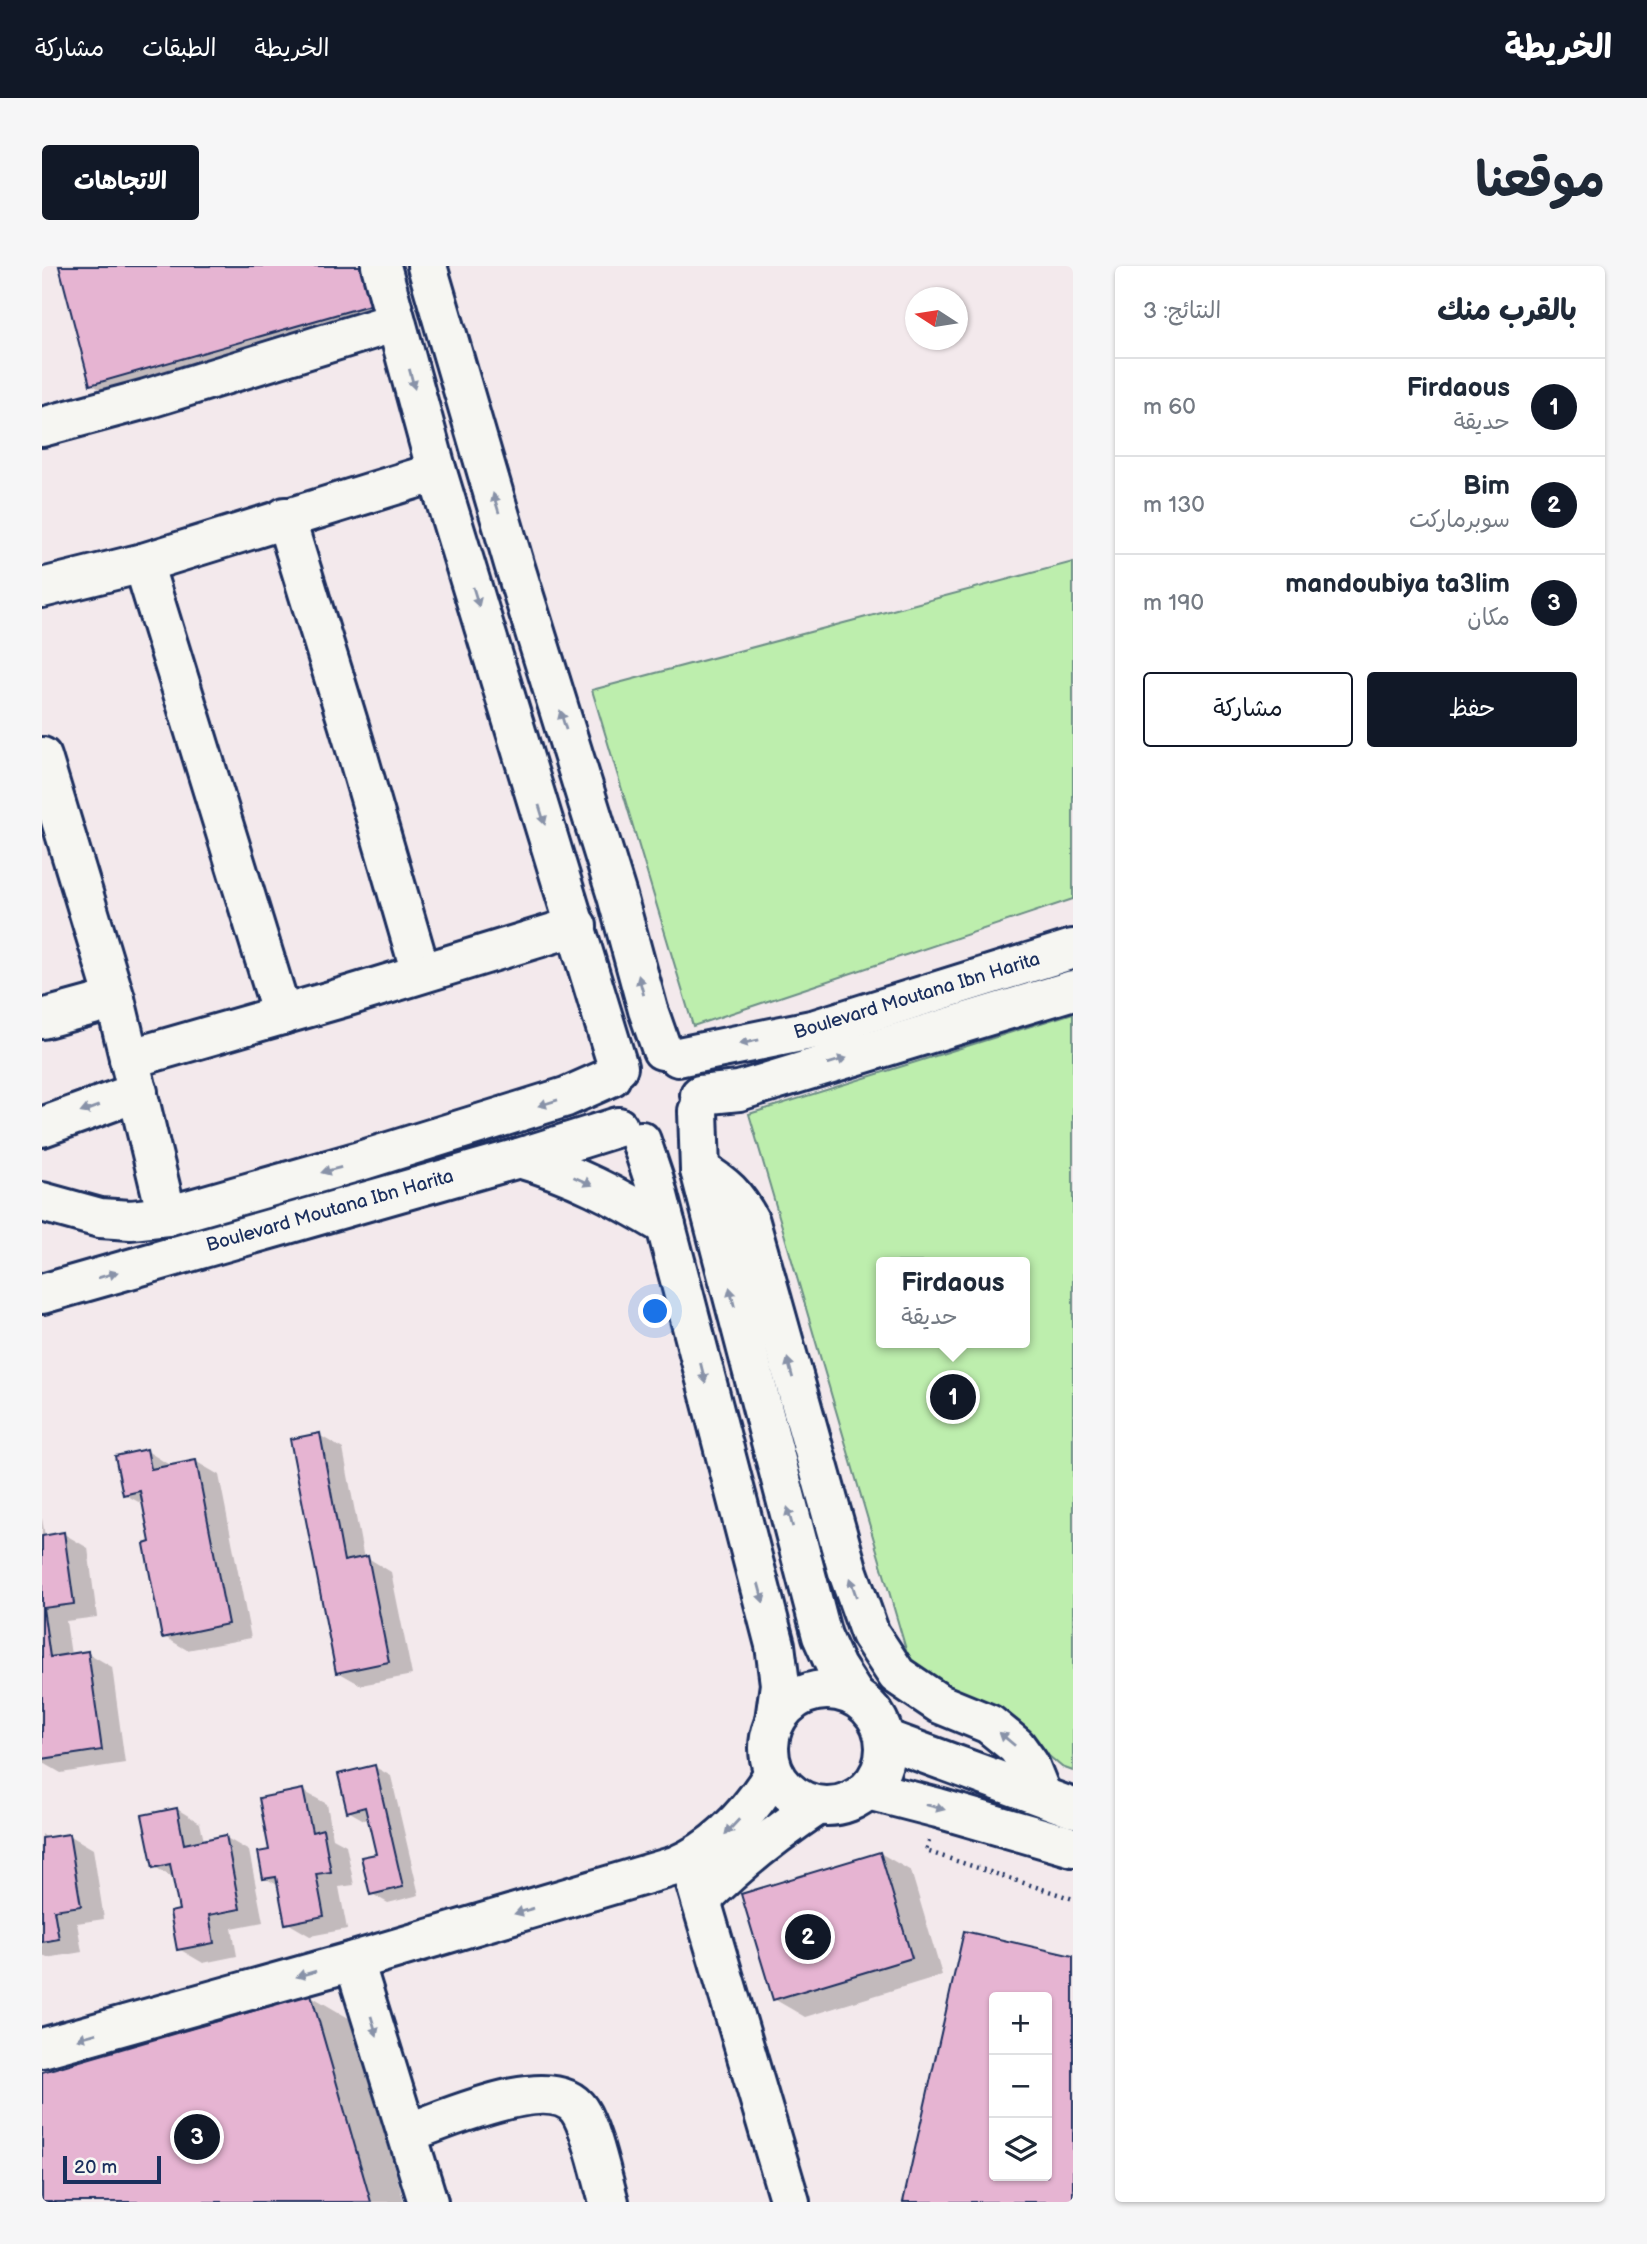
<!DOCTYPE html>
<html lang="ar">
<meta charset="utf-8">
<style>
:root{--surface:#fff;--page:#f6f6f7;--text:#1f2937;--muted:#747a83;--line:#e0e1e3;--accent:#111827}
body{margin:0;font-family:"Balsamiq Sans","Playpen Sans Arabic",sans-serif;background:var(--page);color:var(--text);direction:rtl}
.controls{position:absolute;right:21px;bottom:21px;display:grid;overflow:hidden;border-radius:7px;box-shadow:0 2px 5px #0004}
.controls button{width:63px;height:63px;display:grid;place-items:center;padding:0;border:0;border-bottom:2px solid var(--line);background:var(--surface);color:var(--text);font:35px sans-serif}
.compass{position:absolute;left:863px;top:21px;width:63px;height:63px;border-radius:50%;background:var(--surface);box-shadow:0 2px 5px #0004;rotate:282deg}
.scale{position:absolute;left:21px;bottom:18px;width:98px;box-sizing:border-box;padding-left:7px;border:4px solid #1b2f5e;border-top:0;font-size:19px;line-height:24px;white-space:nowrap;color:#1b2f5e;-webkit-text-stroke:5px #f6f6f2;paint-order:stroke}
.you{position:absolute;left:614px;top:1046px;width:24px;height:24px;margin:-18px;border:5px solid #fff;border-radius:50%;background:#1a73e8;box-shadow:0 0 0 10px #1a73e833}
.badge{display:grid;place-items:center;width:46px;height:46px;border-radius:50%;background:var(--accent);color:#fff;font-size:23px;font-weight:700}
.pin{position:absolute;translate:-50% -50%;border:4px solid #fff;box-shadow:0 2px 7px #0006}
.popup{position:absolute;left:834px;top:991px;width:154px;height:91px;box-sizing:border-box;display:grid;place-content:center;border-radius:7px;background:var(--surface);filter:drop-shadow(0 2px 5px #0005);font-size:23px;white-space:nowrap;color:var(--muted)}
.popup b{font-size:26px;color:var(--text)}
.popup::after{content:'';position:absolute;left:50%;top:100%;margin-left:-14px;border:14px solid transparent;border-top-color:var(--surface)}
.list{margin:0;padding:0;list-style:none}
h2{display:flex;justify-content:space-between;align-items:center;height:91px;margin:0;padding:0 28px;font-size:30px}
h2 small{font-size:23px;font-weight:400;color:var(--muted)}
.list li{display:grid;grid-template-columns:46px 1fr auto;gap:21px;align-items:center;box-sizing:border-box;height:98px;padding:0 28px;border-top:2px solid var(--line)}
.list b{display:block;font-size:26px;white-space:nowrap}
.list p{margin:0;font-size:23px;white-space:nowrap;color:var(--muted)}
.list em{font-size:23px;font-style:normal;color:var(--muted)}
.actions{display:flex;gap:14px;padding:21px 28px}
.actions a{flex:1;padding:16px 0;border:2px solid var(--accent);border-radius:7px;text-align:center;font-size:24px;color:var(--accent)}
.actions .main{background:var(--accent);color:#fff}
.icon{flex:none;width:38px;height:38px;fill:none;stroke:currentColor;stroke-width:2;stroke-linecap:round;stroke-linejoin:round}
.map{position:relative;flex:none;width:1031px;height:1936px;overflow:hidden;direction:ltr;border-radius:7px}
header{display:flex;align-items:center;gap:42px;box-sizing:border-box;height:98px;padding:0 35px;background:var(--accent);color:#fff}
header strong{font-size:33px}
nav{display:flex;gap:38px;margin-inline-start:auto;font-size:24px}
.intro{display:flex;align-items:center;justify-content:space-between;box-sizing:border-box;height:168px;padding:0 42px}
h1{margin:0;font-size:49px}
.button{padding:18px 32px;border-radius:7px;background:var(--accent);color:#fff;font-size:24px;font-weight:700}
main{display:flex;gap:42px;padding:0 42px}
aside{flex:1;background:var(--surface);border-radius:7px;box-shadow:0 2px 5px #0004}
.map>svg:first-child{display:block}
</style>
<header>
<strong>الخريطة</strong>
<nav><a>الخريطة</a><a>الطبقات</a><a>مشاركة</a></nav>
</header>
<div class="intro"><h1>موقعنا</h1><a class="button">الاتجاهات</a></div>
<main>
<aside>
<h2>بالقرب منك<small>النتائج: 3</small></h2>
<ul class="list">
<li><span class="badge">1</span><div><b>Firdaous</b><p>حديقة</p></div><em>60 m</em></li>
<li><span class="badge">2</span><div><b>Bim</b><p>سوبرماركت</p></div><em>130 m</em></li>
<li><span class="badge">3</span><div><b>mandoubiya ta3lim</b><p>مكان</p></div><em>190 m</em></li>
</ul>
<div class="actions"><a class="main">حفظ</a><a>مشاركة</a></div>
</aside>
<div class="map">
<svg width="1031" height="1936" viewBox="0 0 1031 1936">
<rect width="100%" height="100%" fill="#f3e9ec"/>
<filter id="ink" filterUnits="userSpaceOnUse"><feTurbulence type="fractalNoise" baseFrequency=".0143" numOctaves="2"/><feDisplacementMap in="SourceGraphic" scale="14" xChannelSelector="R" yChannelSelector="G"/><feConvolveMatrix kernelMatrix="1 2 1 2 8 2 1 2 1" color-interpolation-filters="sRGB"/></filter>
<g filter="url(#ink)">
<g fill="#bdeead" stroke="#6c8e86" stroke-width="2" fill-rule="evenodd">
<path d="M1031,296v337l-380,127 -101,-336z"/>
<path d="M1031,747v758l-11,-4 -47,-40 -100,-47 -166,-566zM839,996h144v81h-144z"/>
</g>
<g fill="#0003" fill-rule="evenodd">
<path d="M19,0h324l17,55 -280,81 -31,-18z"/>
<path d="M277,1169l24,14 21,110 4,-1 23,14 21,103 -51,10 -23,-13z"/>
<path d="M105,1185l24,15 24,-5 24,14 32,163 -64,12 -24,-14 -11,-92 -8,-39 -20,-11z"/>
<path d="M0,1252l3,19 19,-3 24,14 9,69 -31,4 5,34 17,-2 24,14 13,96 -64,10 -19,-11z"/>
<path d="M333,1501l16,9 28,119 -31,8 -16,-9 6,-39 -9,-36 -5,1 -16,-9z"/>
<path d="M261,1525l24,13 6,34 13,7 8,40 -15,2 8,42 -37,7 -24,-14 -7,-36 -14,-8 6,-27z"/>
<path d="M135,1543l23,14 4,18 21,-4 24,14 14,71 -31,6 5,28 -34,7 -24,-14 2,-38 -6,-32 -20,-12z"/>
<path d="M0,1568l6,5 21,-4 24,14 11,70 -27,4 5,29 -35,6 -5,-3z"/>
<path d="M838,1587l31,18 31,104 -137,42 -31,-18z"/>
<path d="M924,1667l107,25v244h-168zM952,1731h53v179h-53z"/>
<path d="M269,1730l41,24 52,182h-362v-128z"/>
</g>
<g fill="#e6b4d2" stroke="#1b2f5e" stroke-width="2" fill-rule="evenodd">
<path d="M17,0h302l12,38 -283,81z"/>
<path d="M278,1167l24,128 24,-5 21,106 -53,11 -46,-234z"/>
<path d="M105,1183l4,20 45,-9 32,164 -66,14 -18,-94 6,-2 -10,-51 -17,4 -8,-39z"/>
<path d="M22,1266l10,72 -31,4 7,49 38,-6 14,99 -60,9v-223z"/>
<path d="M333,1499l28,122 -33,8 -9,-38 15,-3 -11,-47 -18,5 -9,-38z"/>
<path d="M261,1523l9,43 11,-3 8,43 -15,2 8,42 -39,8 -9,-47 -13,2 -5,-27 11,-2 -10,-52z"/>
<path d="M135,1542l7,36 42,-9 14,74 -31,6 5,28 -37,7 -7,-38 9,-2 -9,-46 -17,4 -11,-53z"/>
<path d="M27,1568l12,72 -27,4 5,29 -17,3v-104z"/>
<path d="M838,1586l32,106 -139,42 -32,-106z"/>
<path d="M922,1665l109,25v246h-170zM952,1731h53v179h-53z"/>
<path d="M269,1728l60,208h-329v-130z"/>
</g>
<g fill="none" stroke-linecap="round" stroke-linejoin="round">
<defs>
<g id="minor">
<path d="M339,0l56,206 181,595"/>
<path d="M385,0l87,298 103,332 31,114 14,40"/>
<path d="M0,161l104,-28 250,-77"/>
<path d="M243,251l68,222 68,234"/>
<path d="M101,297l139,452"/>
<path d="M0,322l101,-25 294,-91"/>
<path d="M0,491l73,242 52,217"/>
<path d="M0,753l73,-20"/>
<path d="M636,791l138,-28 257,-80"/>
<path d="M87,793l219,-63 229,-70"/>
<path d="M658,829l39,-4 334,-101"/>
<path d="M656,845l2,59 122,466 14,31 18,28"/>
<path d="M0,861l96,-35"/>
<path d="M599,875l13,39 121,465 5,39 -5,36"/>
<path d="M477,892c53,15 99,39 147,68"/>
<path d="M658,904c25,15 36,25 50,52l98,350 22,62 27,41 43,29 49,20 27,22 13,18 13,32"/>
<path d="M0,936l58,16 31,2 36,-4 193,-55 206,-64 45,-20"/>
<path d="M0,1028l477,-136 99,-31"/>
<circle cx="785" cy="1482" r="58"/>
<path d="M843,1473l188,69"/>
<path d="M826,1524l70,18 135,39"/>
<path d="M647,1594l101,342"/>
<path d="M659,1634c36,-36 74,-66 116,-94"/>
<path d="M312,1695l74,241"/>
<path d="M0,1782l312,-87 321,-95c43,-18 75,-54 99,-93"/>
<path d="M365,1867c36,-12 145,-63 172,-23 13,19 23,68 30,92"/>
</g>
</defs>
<use href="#minor" stroke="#1b2f5e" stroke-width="44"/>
<path stroke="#1b2f5e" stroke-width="4.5" stroke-dasharray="2 5" stroke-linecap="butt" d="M887,1575l-3,10 147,48"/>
<use href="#minor" stroke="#f6f6f2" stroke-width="38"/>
</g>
<defs><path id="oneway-solid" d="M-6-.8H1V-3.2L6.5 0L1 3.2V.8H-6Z" transform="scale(1.75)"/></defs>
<g fill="#8892a8">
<use href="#oneway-solid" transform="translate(370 113) rotate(75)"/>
<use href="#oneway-solid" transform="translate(454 237) rotate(-107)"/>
<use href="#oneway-solid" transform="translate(434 331) rotate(73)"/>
<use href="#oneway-solid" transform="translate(521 454) rotate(-107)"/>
<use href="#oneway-solid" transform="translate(500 549) rotate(73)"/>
<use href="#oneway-solid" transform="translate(599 719) rotate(-105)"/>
<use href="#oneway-solid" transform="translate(707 776) rotate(168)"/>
<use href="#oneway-solid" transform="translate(795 795) rotate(-17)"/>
<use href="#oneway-solid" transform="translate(506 837) rotate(163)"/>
<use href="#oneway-solid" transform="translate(48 843) rotate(160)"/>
<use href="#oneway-solid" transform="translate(289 904) rotate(165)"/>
<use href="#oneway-solid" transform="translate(541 915) rotate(24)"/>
<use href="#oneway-solid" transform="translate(66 1009) rotate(-16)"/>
<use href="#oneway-solid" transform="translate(690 1031) rotate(-104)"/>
<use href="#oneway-solid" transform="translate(748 1102) rotate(-105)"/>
<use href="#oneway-solid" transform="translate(661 1107) rotate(76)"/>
<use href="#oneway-solid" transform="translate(748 1251) rotate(-105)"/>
<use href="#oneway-solid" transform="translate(811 1321) rotate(-109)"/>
<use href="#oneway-solid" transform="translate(719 1327) rotate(75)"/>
<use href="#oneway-solid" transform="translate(965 1473) rotate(-140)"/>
<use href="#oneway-solid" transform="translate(893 1541) rotate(15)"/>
<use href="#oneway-solid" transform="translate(690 1561) rotate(133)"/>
<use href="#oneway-solid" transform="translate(482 1645) rotate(164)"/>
<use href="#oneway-solid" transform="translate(264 1708) rotate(164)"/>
<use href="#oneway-solid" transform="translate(332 1760) rotate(73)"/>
<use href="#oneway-solid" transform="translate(45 1770) rotate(164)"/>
</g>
</g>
<g text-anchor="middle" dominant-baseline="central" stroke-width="7" stroke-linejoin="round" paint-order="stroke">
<g font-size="19" fill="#1b2f5e" stroke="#f6f6f2">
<text transform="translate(875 730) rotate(-17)">Boulevard Moutana Ibn Harita</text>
<text transform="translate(288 945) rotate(-16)">Boulevard Moutana Ibn Harita</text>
</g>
</g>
</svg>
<div class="controls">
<button>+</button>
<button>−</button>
<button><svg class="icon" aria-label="layers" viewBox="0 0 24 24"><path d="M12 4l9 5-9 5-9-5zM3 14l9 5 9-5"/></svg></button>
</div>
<svg class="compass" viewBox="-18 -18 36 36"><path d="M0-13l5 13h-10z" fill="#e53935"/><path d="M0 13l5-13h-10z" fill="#747a83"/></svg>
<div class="scale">20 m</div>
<div class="you"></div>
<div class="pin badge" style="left:911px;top:1131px">1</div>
<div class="popup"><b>Firdaous</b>حديقة</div>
<div class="pin badge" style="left:766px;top:1671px">2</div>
<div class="pin badge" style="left:155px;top:1871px">3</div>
</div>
</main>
